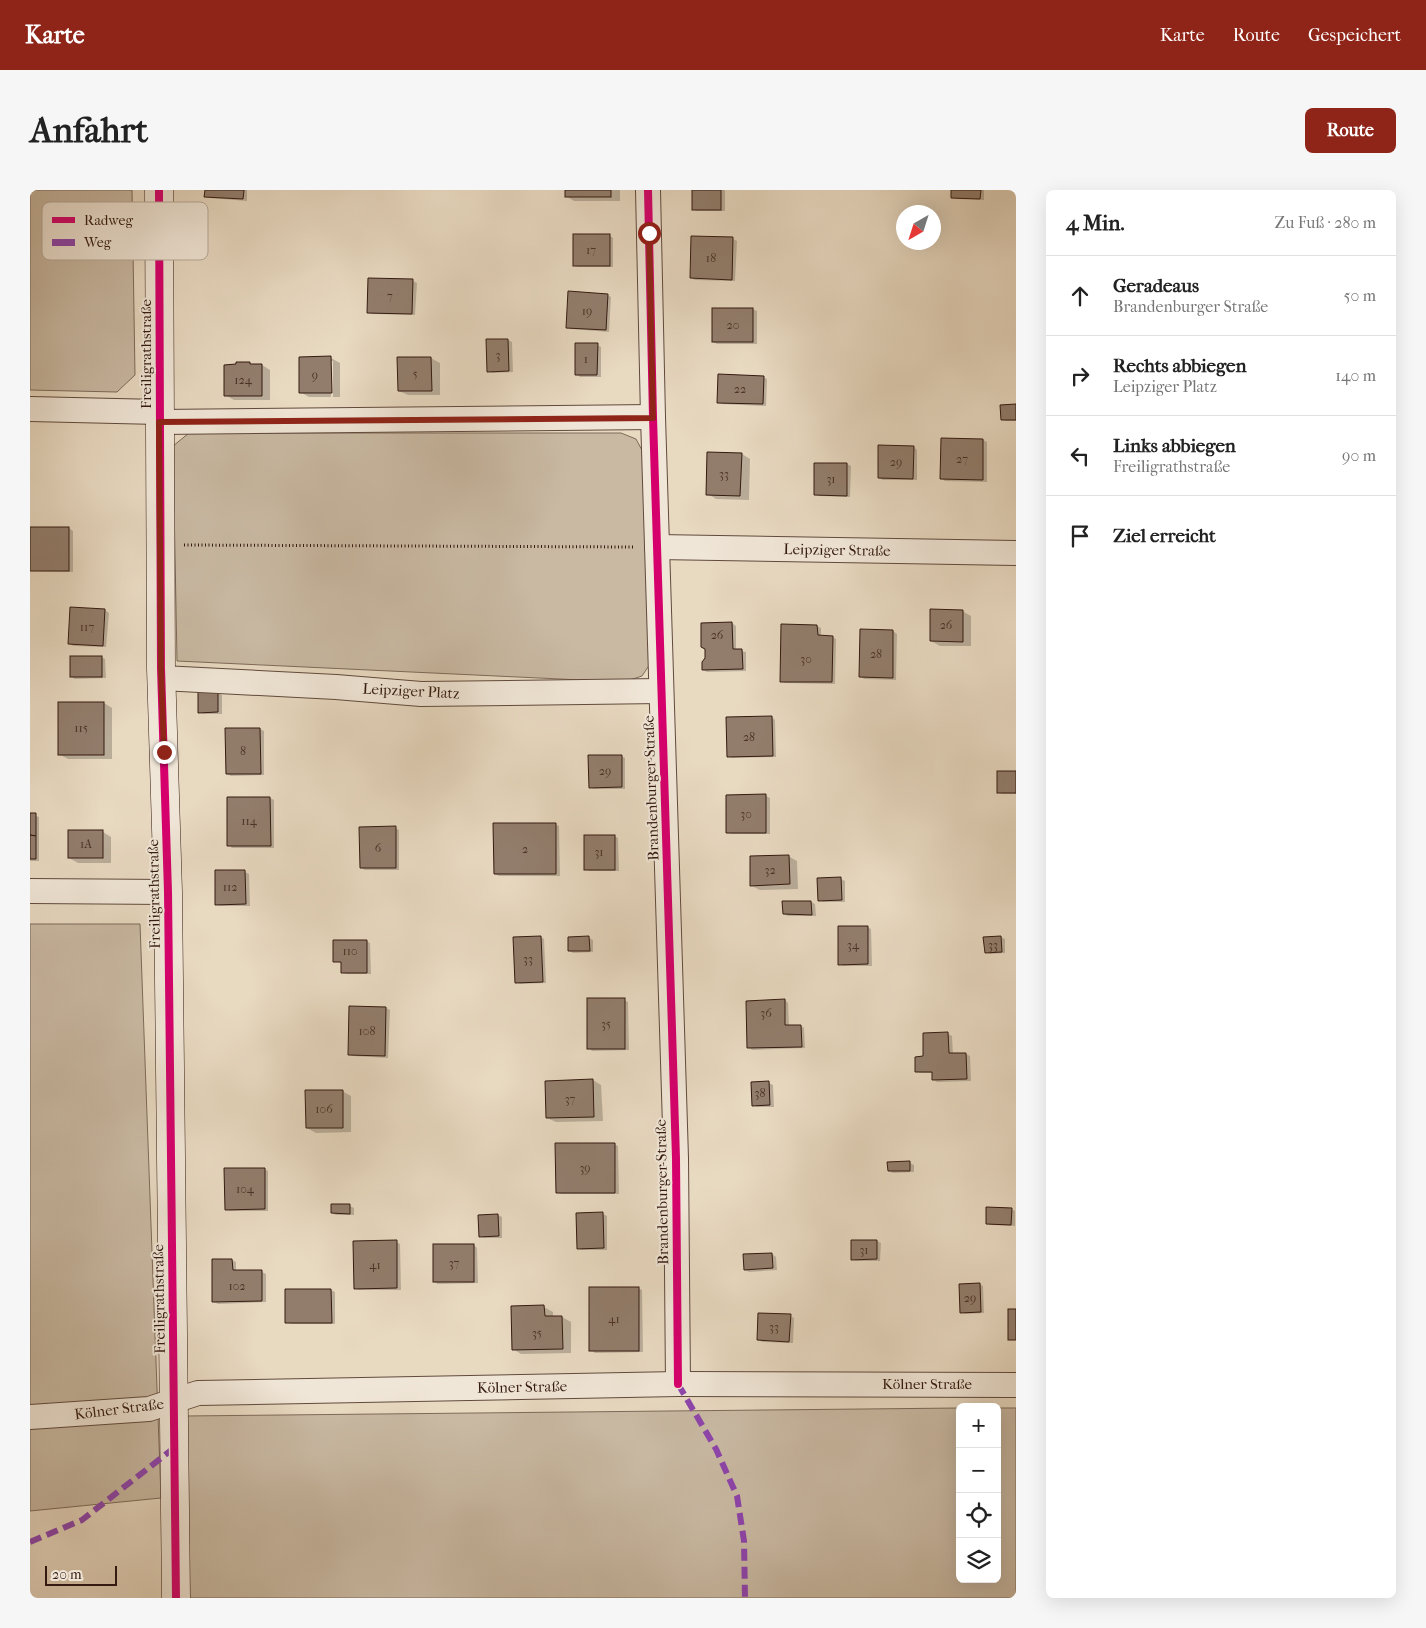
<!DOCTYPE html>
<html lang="de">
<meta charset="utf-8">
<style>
:root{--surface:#fff;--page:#f6f6f6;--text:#222;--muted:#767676;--line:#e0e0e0;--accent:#8f2418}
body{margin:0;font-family:"IM FELL French Canon",serif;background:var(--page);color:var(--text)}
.controls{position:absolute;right:15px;bottom:15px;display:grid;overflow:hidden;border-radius:8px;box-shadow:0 5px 20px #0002}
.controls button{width:45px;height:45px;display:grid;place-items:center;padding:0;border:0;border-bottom:1px solid var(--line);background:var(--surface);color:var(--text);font:25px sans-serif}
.compass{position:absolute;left:866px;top:15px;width:45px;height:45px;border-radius:50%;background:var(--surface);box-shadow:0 5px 20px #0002;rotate:219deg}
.scale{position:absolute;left:15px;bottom:12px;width:72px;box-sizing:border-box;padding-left:5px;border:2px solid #341a10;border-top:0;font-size:14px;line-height:18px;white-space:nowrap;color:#341a10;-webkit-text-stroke:4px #f0e6d7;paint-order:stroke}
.stop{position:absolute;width:15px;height:15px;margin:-11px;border:4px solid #8f2418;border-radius:50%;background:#fff}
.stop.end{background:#8f2418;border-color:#fff;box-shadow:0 1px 5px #0008}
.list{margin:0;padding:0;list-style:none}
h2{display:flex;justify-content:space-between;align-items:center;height:65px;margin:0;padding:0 20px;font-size:21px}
h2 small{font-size:16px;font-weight:400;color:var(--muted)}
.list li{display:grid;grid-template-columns:32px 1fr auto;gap:15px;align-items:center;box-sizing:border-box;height:80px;padding:0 20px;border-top:1px solid var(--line)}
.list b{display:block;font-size:19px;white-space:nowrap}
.list p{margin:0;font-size:16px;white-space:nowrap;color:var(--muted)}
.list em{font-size:16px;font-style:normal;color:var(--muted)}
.icon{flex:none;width:28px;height:28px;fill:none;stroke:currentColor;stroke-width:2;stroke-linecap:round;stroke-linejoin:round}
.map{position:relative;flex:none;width:986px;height:1408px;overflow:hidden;border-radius:8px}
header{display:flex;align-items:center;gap:30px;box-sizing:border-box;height:70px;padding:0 25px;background:var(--accent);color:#fff}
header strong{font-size:24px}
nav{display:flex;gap:28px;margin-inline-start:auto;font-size:18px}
.intro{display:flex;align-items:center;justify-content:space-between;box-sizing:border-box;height:120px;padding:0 30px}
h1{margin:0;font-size:35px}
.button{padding:12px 22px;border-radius:8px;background:var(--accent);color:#fff;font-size:18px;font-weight:700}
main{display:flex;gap:30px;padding:0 30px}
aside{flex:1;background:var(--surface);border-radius:8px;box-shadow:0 5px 20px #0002}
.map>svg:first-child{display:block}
</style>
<header>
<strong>Karte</strong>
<nav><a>Karte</a><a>Route</a><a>Gespeichert</a></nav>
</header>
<div class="intro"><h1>Anfahrt</h1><a class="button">Route</a></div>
<main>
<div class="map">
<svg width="986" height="1408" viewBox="0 0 986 1408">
<rect width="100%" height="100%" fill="#e8d9c1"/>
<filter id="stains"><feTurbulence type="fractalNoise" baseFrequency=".004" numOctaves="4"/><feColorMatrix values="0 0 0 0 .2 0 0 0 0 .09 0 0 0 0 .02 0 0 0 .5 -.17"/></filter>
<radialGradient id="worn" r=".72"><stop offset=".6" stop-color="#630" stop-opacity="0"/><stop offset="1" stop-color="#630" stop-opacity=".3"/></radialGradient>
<g fill="#c9b9a3" stroke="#7e6a5a">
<path d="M0,0h102l3,185 -18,17 -87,-2z"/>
<path d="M159,243h432l15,6 7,13 7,212 -8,12 -18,6 -447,-21 -4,-215z"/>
<path d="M0,734h110l21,574 -131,13z"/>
<path d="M930,1218v171h37v-171h19v190h-830l-1,-182z"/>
</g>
<g fill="#0003">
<path d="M176,0h41v11l-37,-3 -4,-2z"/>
<path d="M536,0h54v11h-46l-8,-5z"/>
<path d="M663,0h32v21h-28l-4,-2z"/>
<path d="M923,0h31v10l-28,-1 -4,-2z"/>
<path d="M579,45l4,3v29h-35l-4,-2z"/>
<path d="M703,49l4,2 -2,40 -40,-1 -4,-2z"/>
<path d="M383,91l4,2 -2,32 -43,-1 -4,-2z"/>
<path d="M577,105l4,2 -2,35 -38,-3 -4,-2z"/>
<path d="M723,119l4,2v33h-40l-4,-2z"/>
<path d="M457,150h21l4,2 1,30 -21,1 -4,-2z"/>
<path d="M567,155l4,2v30h-21l-4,-3z"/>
<path d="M270,168h31l9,5v34h-7v-36h-3l1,36h-22l-9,-5z"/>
<path d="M401,168l9,5v32h-32l-9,-4v-32z"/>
<path d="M219,173l5,2h8l8,5v30h-36l-9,-5z"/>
<path d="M733,187l4,2 -1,27 -44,-2 -4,-2z"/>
<path d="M986,215v16h-10l-4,-2z"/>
<path d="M953,250l4,2v40l-42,-1 -4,-3z"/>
<path d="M884,257l3,3v30h-34l-4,-2z"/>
<path d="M712,264l8,5 -1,41 -33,-1 -8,-5z"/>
<path d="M817,274l4,2 -1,31 -31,-1 -4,-2z"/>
<path d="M0,338h39l4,3v41l-43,-1z"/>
<path d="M75,420l4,3 -3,34 -33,-1 -4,-3z"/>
<path d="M932,421l9,5v30h-31l-9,-5z"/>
<path d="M702,433l4,3v24l10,2v19l-39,1 -4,-2 4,-11z"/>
<path d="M787,436l4,2v9h11l4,2 -1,45 -50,-1 -4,-2z"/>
<path d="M831,441h32l4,3 -1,46 -32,-1 -4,-3z"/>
<path d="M71,467l4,2 1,19 -31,1 -4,-2z"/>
<path d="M188,503l4,2v19h-19l-4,-2z"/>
<path d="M74,513l8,5v51h-44l-9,-5z"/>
<path d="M742,527l3,3 1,37 -44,1 -4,-2z"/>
<path d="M230,539l4,2v44l-33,1 -4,-2z"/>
<path d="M591,566l4,2v31h-31l-4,-2z"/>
<path d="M986,582v22h-14l-4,-2z"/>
<path d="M736,606l4,2v36h-39l-4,-2z"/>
<path d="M240,608l4,2v48h-42l-3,-3z"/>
<path d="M0,624l9,3v44h-9z"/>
<path d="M525,634l4,2 1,50h-61l-4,-2z"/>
<path d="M365,638l4,2v40h-34l-4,-2z"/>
<path d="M73,642l8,5v26h-33l-9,-5z"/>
<path d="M584,646l4,2 1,33h-30l-4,-2z"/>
<path d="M758,666l9,5 1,28 -38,1 -8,-4z"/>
<path d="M215,682l4,2 1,32h-30l-4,-2z"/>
<path d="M811,689l4,2v21h-22l-4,-2z"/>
<path d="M754,712h27l4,2 1,12h-28l-4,-2z"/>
<path d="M837,737l4,2 1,37h-29l-3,-2z"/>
<path d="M511,747l3,2 2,44 -26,1 -4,-2z"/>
<path d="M971,747l4,2v14l-15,1 -4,-2z"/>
<path d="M559,748l4,2v12l-20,1 -3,-2z"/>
<path d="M336,751l4,2 1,31h-25l-4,-2v-9l-7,-2z"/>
<path d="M594,810l4,2 1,48 -37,1 -3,-3z"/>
<path d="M755,810l3,3 1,23h12l3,2 1,20 -53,2 -4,-3z"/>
<path d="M356,818l4,2 -2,48 -35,-2 -4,-2z"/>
<path d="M918,844l4,2 1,19 13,-1 4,2 1,25 -34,1 -3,-2v-7h-14l-4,-2 8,-13z"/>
<path d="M563,890l8,5 2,36 -47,1 -9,-4z"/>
<path d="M739,893l4,2 1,22h-17l-4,-2z"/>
<path d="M312,901l9,5v36l-35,1 -9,-5z"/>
<path d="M584,954l4,2 1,48h-58l-4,-2z"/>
<path d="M880,973l4,2v7l-21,1 -4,-2z"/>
<path d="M234,979l4,2v40h-38l-4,-2z"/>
<path d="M302,1016h18l4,2v7h-18l-4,-2z"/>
<path d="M981,1019l4,2v15l-24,-1 -3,-2z"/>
<path d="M573,1024l4,2v34h-25l-4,-2z"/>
<path d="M468,1025l4,2v21h-18l-4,-2z"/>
<path d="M847,1051l4,2 -1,18h-24l-4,-2z"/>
<path d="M366,1052l4,2 1,46h-42l-4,-2z"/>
<path d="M444,1055l3,3 1,35 -40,1 -4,-2z"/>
<path d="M742,1064l4,3 1,13 -28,2 -4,-2z"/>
<path d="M202,1070l4,2v9l26,1 4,2v28l-48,2 -4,-2z"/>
<path d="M949,1094l4,2 1,27 -19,1 -4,-2z"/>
<path d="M608,1098l4,2 1,62 -48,1 -4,-3z"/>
<path d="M301,1100l4,2v32h-44l-4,-2z"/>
<path d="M514,1117l9,5v5h9l9,5v31l-50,1 -8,-5z"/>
<path d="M760,1126l4,2 -1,25 -31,-1 -4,-3z"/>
</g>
<g fill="#927d6c" stroke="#341a10">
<path d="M175,0h39l-1,9 -39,-2z"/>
<rect x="535" y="0" width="46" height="7"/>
<rect x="662" y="0" width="29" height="20"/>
<path d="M921,0h30l-1,9 -29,-1z"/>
<rect x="543" y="44" width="37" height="32"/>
<path d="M661,46l42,1 -1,43 -42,-2z"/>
<path d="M338,88l45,1 -1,35 -45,-1z"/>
<path d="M538,101l40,3 -2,36 -40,-2z"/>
<rect x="682" y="118" width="41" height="34"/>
<path d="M456,149h22l1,32 -22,1z"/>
<path d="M545,153h23l-1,32h-22z"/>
<path d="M301,166l1,37h-33v-36z"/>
<path d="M367,167h34l1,34h-34z"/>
<path d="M206,172h14v2h12v32h-38v-31l12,-1z"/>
<path d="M688,184l46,2 -1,28 -46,-1z"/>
<path d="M986,214v16h-15l-1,-15z"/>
<path d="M911,248l42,1v41l-43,-1z"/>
<path d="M848,255l36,1 -1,33 -35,-1z"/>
<path d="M677,262l35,1 -2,43 -34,-1z"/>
<path d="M784,273h33v33l-33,-1z"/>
<rect x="0" y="337" width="39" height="44"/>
<path d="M40,417l35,2 -2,37 -35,-2z"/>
<path d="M900,419l33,1v32l-33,-1z"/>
<path d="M702,432l1,27h9l1,20 -41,1v-8l3,-4v-9l-4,-2v-24z"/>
<path d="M751,434l36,1 1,10 15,1 -1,46h-52z"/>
<path d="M830,439l33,1v48l-34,-1z"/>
<rect x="40" y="466" width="32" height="21"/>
<path d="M168,502h20v20l-20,1z"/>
<rect x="28" y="512" width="46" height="53"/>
<path d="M742,526l1,40 -46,1 -1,-40z"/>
<path d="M195,538h35l1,46h-35z"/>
<path d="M558,565h34v32l-33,1z"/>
<rect x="967" y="581" width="19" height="22"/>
<path d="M736,604v39h-40v-38z"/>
<path d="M197,607h43l1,49h-44z"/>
<path d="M0,623h6v23l-6,-1z"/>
<path d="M463,633h63v51h-62z"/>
<path d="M366,636v42h-36l-1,-41z"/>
<rect x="38" y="640" width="35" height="28"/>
<path d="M0,645l6,1v23h-6z"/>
<rect x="554" y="645" width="31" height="35"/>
<path d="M759,665l1,29 -40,2v-30z"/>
<path d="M185,680h30l1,34 -31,1z"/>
<path d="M811,687l1,23 -24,1 -1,-23z"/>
<path d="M752,711h29l1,14 -29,-1z"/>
<path d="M808,736h30v38l-30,1z"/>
<path d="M511,746l2,46 -28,1 -2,-46z"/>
<path d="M559,746l1,15h-22v-14z"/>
<path d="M971,746l1,16 -17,1 -2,-16z"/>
<path d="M303,750h34v33h-26v-11h-8z"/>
<rect x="557" y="808" width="38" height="51"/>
<path d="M755,809v26h16l1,22 -55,1 -1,-47z"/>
<path d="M319,816l37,1 -1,49 -37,-1z"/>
<path d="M918,842l1,21h17l1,26 -35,1v-8h-17v-15l8,-1v-23z"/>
<path d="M563,889l1,38 -48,1 -1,-37z"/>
<path d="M739,891l1,24 -18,1 -1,-24z"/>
<path d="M275,900h38v38h-37z"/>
<path d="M525,953h60v50h-59z"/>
<path d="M880,971v10h-22l-1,-9z"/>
<path d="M194,978h41v41l-40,1z"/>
<path d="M301,1014h19v10l-19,-1z"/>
<path d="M956,1017l26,1 -1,17 -25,-1z"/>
<path d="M573,1022l1,36 -27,1 -1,-36z"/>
<path d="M468,1024l1,22 -20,1 -1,-22z"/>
<path d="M367,1050v48l-43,1 -1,-48z"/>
<path d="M821,1050h26v19l-26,1z"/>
<rect x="403" y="1054" width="41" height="38"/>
<path d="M742,1063l1,15 -29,2 -1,-16z"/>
<path d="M182,1069h20l1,11h29v31l-50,1z"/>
<path d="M950,1093l1,29 -21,1 -1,-29z"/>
<rect x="559" y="1097" width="50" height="64"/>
<path d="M255,1099h46l1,34h-47z"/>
<path d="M514,1115l1,11h17l1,33 -51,1 -1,-44z"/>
<rect x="978" y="1119" width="8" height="31"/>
<path d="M728,1123l33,1 -2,28 -32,-2z"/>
</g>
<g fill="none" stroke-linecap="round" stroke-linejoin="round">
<defs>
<g id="street">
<path d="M618,0l5,227 23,741 2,226"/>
<path d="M0,219l129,3"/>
<path d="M129,232l494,-5"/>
<path d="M627,357l359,6"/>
<path d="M132,488l174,9 85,7 240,-3"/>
<path d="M0,701l138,1"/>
<path d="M0,1227l119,-8 49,-16 480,-9 338,1"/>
</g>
<path id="secondary" d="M129,0l2,478 7,224 8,706"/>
</defs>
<use href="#street" stroke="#614a3c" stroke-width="26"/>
<use href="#secondary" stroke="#341a10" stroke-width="29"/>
<path stroke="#341a10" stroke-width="3" stroke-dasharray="1 2.5" stroke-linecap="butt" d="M154,355l449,2"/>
<use href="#street" stroke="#f0e6d7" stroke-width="24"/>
<use href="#secondary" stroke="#f0e6d7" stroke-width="28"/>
<g stroke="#8e44ad" stroke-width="6" stroke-dasharray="12 6" stroke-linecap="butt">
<path d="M648,1194l38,65 21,47 7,45 1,57"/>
<path d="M0,1352l52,-22 92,-72"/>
</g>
<defs>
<g id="cycleway">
<path d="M129,0l2,478 7,224 8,706"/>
<path d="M618,0l5,227 23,741 2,226"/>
</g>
</defs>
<use href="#cycleway" stroke="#f0e6d7" stroke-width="11"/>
<use href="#cycleway" stroke="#d6006c" stroke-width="8"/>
</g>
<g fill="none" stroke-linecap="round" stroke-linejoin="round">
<path stroke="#8f2418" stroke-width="6" d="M134,562l-3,-84 -2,-246 494,-4 -4,-185"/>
</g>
<g text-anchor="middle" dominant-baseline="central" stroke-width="4" stroke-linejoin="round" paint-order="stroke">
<g font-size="12" fill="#4c3327">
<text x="561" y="60">17</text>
<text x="681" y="68">18</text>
<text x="360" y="106">7</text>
<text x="557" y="121">19</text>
<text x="703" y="135">20</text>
<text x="468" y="165">3</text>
<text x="556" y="169">1</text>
<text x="385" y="184">5</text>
<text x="285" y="185">9</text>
<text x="213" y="190">124</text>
<text x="710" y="199">22</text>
<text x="932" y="269">27</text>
<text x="866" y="272">29</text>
<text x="694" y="284">33</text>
<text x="801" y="289">31</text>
<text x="916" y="435">26</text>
<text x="57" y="437">117</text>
<text x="687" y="445">26</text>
<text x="846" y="464">28</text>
<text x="776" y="469">30</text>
<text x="51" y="538">115</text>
<text x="719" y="547">28</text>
<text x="213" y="561">8</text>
<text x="575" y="581">29</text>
<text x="716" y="624">30</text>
<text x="219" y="631">114</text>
<text x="56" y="654">1A</text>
<text x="348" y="658">6</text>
<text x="495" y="659">2</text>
<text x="569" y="662">31</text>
<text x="740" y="680">32</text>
<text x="200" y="697">112</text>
<text x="823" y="755">34</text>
<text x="963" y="755">33</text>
<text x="320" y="761">110</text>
<text x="498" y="769">33</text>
<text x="736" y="823">36</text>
<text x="576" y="834">35</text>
<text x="337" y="841">108</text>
<text x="730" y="903">38</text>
<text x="540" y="909">37</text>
<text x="294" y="919">106</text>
<text x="555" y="978">39</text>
<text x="215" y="999">104</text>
<text x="834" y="1060">31</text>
<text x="424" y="1073">37</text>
<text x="345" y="1075">41</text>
<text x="207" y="1096">102</text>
<text x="940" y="1108">29</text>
<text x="584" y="1129">41</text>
<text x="744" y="1137">33</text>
<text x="507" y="1143">35</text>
</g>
<g font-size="15" fill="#341a10" stroke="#f0e6d7">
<text transform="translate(116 164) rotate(-90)">Freiligrathstraße</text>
<text transform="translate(807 360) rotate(1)">Leipziger Straße</text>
<text transform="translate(381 501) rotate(3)">Leipziger Platz</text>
<text transform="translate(621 598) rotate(-92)">Brandenburger Straße</text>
<text transform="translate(124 704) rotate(-91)">Freiligrathstraße</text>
<text transform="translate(632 1002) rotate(-91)">Brandenburger Straße</text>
<text transform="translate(129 1109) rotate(-91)">Freiligrathstraße</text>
<text x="897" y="1194">Kölner Straße</text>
<text transform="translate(492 1197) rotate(-1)">Kölner Straße</text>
<text transform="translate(89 1219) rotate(-7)">Kölner Straße</text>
</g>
</g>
<rect x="12" y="12" width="166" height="58" rx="8" fill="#f0e6d7" stroke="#b8a99b" stroke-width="1"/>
<rect x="22" y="27" width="23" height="6" fill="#d6006c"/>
<rect x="22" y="49" width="23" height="7" fill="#8e44ad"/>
<g font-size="14" fill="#341a10">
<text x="54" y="35">Radweg</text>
<text x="54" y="57">Weg</text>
</g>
<rect width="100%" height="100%" filter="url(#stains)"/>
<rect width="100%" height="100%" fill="url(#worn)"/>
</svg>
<div class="controls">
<button>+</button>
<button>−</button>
<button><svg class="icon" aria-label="locate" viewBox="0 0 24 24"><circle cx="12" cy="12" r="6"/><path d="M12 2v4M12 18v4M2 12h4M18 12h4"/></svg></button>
<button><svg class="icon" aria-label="layers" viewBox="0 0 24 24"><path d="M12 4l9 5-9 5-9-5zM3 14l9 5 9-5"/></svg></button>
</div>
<svg class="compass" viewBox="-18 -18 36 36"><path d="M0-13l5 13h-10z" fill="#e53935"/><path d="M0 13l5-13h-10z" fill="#767676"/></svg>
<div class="scale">20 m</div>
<div class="stop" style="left:619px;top:43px"></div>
<div class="stop end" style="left:134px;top:562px"></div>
</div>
<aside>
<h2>4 Min.<small>Zu Fuß · 280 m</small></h2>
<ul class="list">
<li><svg class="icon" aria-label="ahead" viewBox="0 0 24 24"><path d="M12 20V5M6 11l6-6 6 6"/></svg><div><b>Geradeaus</b><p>Brandenburger Straße</p></div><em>50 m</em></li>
<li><svg class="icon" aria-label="right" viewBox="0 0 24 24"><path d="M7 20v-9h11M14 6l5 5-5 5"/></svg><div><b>Rechts abbiegen</b><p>Leipziger Platz</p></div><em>140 m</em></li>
<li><svg class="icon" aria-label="left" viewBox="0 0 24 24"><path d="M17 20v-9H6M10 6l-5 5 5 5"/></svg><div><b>Links abbiegen</b><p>Freiligrathstraße</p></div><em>90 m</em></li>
<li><svg class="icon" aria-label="arrive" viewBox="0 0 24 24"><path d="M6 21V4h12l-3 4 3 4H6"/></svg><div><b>Ziel erreicht</b></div></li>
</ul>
</aside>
</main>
